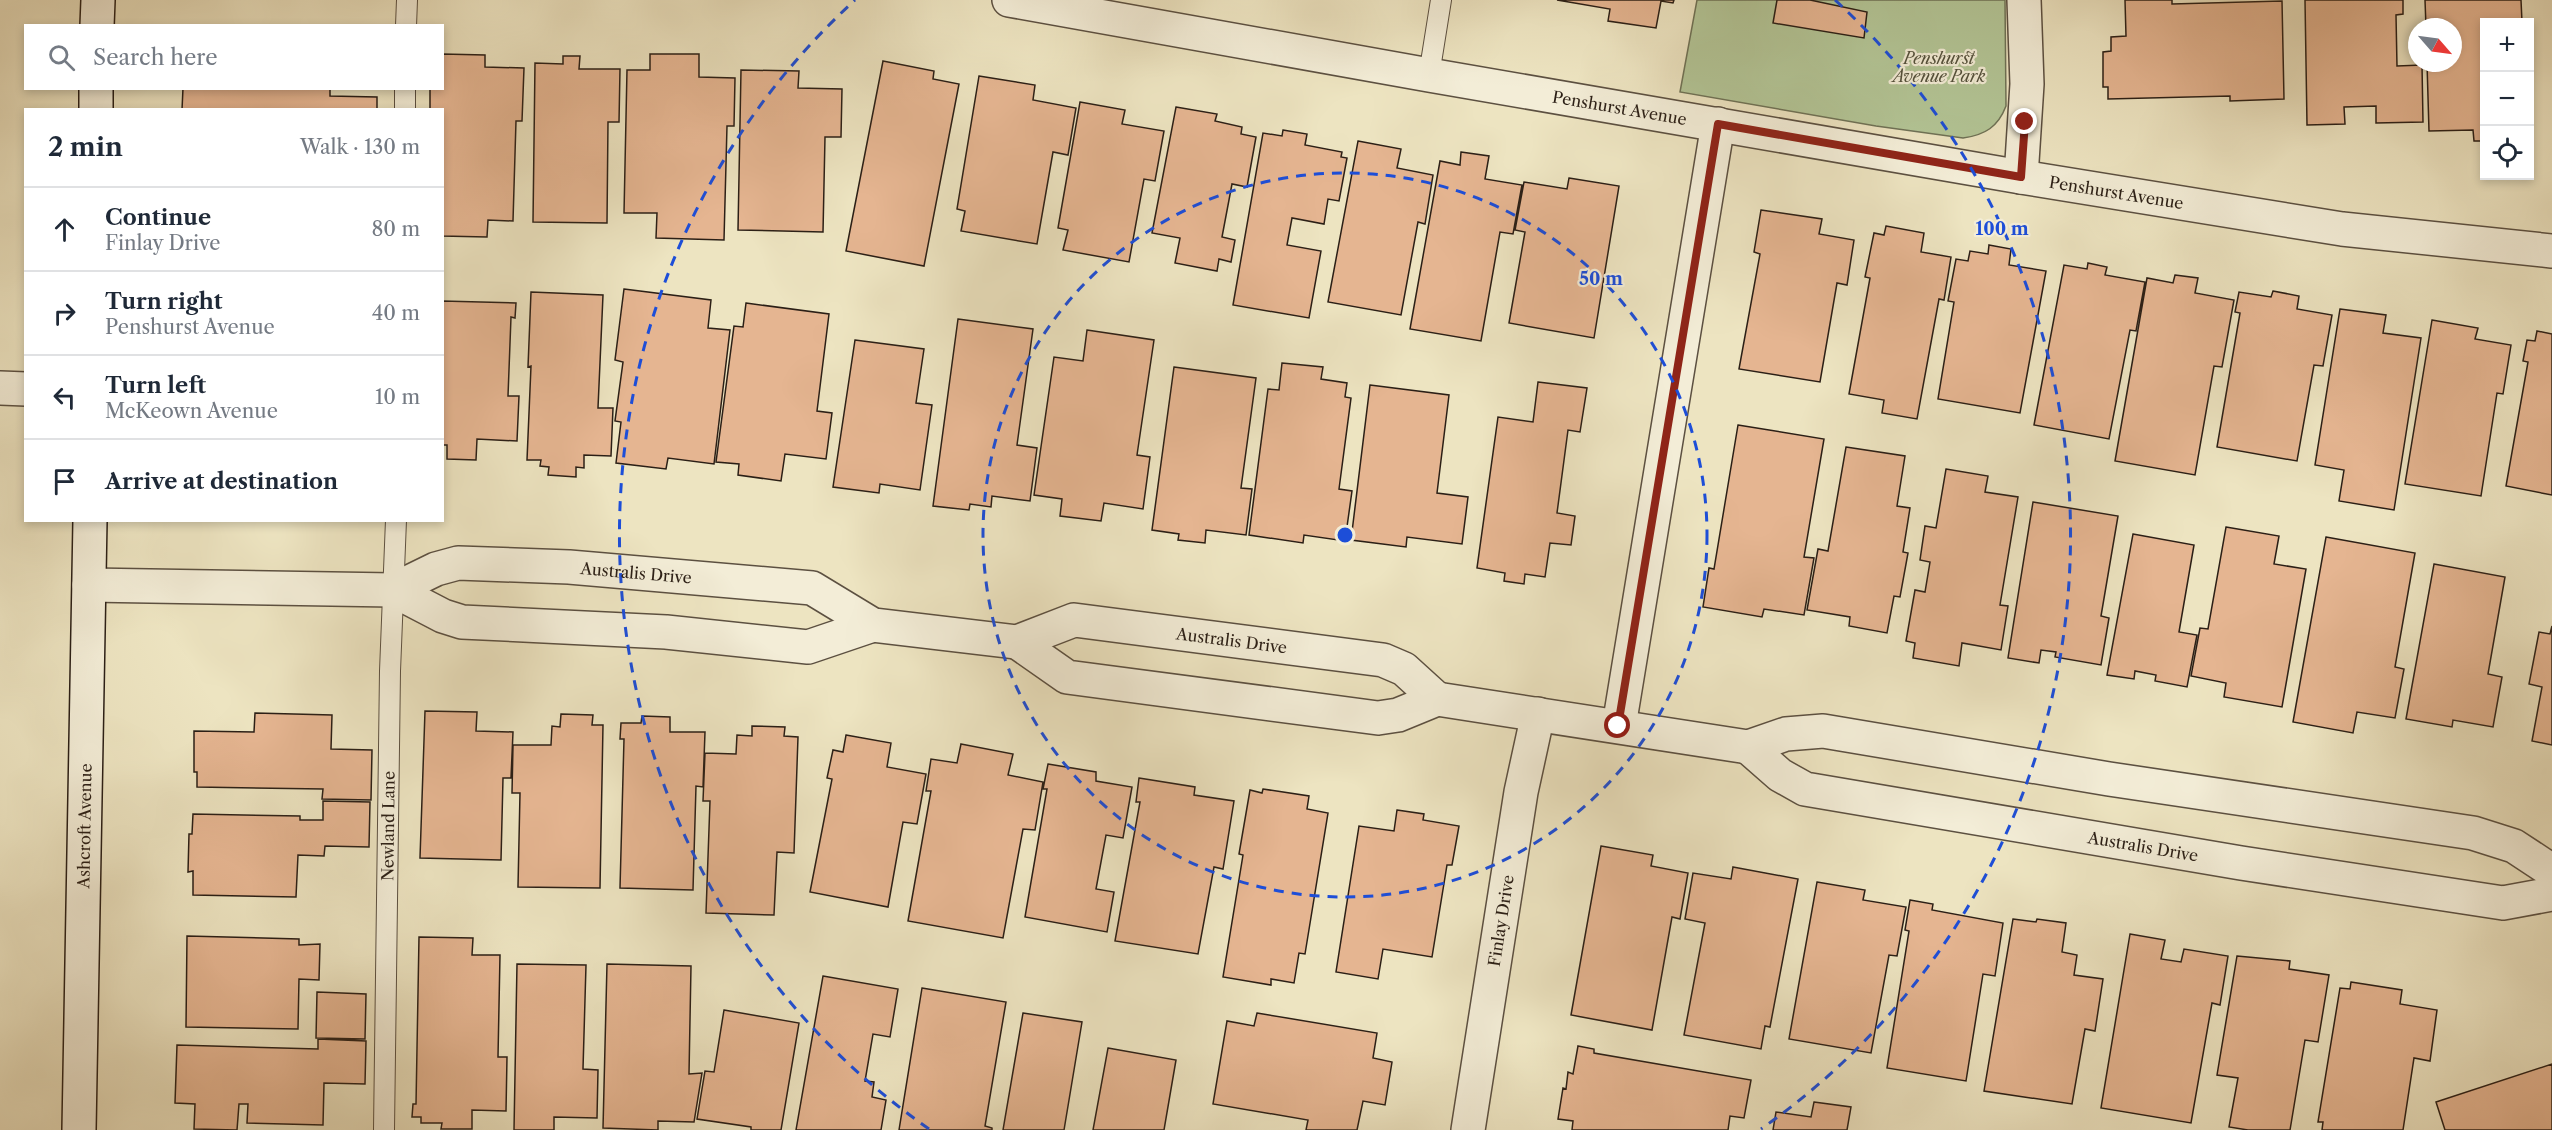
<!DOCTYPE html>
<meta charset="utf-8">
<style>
:root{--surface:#fff;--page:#f2f2f3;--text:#1f2937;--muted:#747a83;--line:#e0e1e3}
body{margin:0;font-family:"Libre Caslon Text",serif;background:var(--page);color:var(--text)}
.controls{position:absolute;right:18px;top:18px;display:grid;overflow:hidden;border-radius:0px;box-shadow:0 3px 9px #0003}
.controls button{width:54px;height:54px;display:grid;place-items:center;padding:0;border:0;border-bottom:2px solid var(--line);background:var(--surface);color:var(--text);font:30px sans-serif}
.compass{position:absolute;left:2408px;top:18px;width:54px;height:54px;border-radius:50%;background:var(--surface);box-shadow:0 3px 9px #0003;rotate:118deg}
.stop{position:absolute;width:18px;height:18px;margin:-14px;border:4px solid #8f2418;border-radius:50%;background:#fff}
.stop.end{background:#8f2418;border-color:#fff;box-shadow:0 2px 6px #0008}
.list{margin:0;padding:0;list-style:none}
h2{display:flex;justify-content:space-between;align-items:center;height:78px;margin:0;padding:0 24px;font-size:26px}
h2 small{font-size:20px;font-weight:400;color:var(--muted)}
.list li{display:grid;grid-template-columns:39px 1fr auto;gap:18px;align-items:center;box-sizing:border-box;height:84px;padding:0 24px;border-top:2px solid var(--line)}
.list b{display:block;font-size:22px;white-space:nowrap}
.list p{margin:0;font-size:20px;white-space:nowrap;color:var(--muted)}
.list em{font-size:20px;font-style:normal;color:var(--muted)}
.icon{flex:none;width:33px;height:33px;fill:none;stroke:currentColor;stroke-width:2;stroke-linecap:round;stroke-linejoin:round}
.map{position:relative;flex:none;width:2552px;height:1130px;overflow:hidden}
.search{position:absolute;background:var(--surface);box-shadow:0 3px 9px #0003;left:24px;top:24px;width:420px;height:66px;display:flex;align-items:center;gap:15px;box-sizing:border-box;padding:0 21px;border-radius:0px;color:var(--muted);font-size:22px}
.panel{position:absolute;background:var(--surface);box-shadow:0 3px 9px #0003;left:24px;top:108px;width:420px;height:414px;border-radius:0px}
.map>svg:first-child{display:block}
</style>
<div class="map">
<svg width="2552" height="1130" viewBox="0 0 2552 1130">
<rect width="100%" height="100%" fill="#ede4c1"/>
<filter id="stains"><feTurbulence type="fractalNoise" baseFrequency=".00333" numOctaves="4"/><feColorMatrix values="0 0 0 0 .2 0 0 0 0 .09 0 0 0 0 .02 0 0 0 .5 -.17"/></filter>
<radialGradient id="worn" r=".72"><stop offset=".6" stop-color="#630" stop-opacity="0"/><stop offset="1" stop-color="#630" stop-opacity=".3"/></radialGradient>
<path fill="#b3c596" stroke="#6f7256" stroke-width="1.5" d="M 1697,0 L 2005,0 L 2006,106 C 1998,127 1985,135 1963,138 L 1876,126 L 1680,92 Z"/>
<path fill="#e5b591" stroke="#2b1f16" stroke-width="1.5" d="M 1557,0 L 1674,0 L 1673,3 L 1661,1 L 1656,28 L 1608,21 L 1610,9 Z
M 1777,0 L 1810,0 L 1867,12 L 1864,38 L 1773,23 Z
M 2125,0 L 2172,0 L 2172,4 L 2282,1 L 2284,99 L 2230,101 L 2230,96 L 2108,99 L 2108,87 L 2103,87 L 2103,52 L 2111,51 L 2111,37 L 2126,36 Z
M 2305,0 L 2403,0 L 2403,14 L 2396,15 L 2397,66 L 2422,65 L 2423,122 L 2376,123 L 2376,106 L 2344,107 L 2345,124 L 2307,125 Z
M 2425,0 L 2521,0 L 2522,22 L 2484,22 L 2484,141 L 2474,141 L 2473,130 L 2429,131 L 2427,63 L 2453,63 L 2453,27 L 2426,27 Z
M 442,54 L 485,55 L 485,67 L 524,68 L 522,121 L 516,121 L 513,221 L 488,220 L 487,237 L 442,236 L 442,110 L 430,110 L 430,88 L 442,88 Z
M 650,54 L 699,54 L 699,77 L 735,78 L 734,126 L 727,126 L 724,240 L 656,238 L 657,213 L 624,213 L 627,70 L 650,70 Z
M 563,56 L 580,56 L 579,69 L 620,69 L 619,122 L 608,122 L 607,223 L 533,222 L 535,63 L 563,64 Z
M 883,61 L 934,71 L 933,79 L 959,84 L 924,266 L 846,251 Z
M 741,70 L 799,71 L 798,88 L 842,89 L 841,137 L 825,137 L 823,232 L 738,230 Z
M 979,76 L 1035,85 L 1033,100 L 1076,108 L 1068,155 L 1053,152 L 1037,244 L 961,231 L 965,211 L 957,209 Z
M 183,88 L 330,88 L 330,96 L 377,97 L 377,110 L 182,110 Z
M 1080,102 L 1125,110 L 1122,124 L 1164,131 L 1155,181 L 1144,179 L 1129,262 L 1063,250 L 1068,230 L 1058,228 Z
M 1176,107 L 1217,114 L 1215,121 L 1242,127 L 1241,134 L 1256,137 L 1247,187 L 1232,184 L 1222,237 L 1235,240 L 1231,262 L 1219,259 L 1217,271 L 1175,263 L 1180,238 L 1152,233 Z
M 1283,130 L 1307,134 L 1305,145 L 1342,152 L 1341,157 L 1347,158 L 1339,201 L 1328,199 L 1324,224 L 1292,218 L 1287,245 L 1321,251 L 1309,318 L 1233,305 L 1263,133 L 1282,136 Z
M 1358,141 L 1401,149 L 1397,168 L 1433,175 L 1425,224 L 1418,222 L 1401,315 L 1328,302 Z
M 1461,152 L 1489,156 L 1485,179 L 1522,185 L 1513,234 L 1500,232 L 1481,341 L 1410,329 L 1440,161 L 1460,165 Z
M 1569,178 L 1619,186 L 1594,338 L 1509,323 L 1525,232 L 1515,230 L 1524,182 L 1567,189 Z
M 1761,210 L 1822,219 L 1819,234 L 1854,240 L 1847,285 L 1837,283 L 1820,382 L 1739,369 L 1760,254 L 1754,252 Z
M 1886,226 L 1924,233 L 1921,252 L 1951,257 L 1944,300 L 1939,299 L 1917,419 L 1882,413 L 1884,400 L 1849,394 L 1870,278 L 1865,277 L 1874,233 L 1884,235 Z
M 1989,245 L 2011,249 L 2009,265 L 2046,271 L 2020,413 L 1938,399 L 1954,302 L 1948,301 L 1956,259 L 1968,261 L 1970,251 L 1988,254 Z
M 2088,263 L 2107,267 L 2105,275 L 2145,282 L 2136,331 L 2130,330 L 2109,439 L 2034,425 L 2064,265 L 2087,269 Z
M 2175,275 L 2198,278 L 2195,293 L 2234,300 L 2222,367 L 2214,366 L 2195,475 L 2115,461 L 2147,278 L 2173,283 Z
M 624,289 L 711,300 L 708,328 L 730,330 L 714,464 L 668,458 L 666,469 L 616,463 L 621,422 L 615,421 L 623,362 L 615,360 Z
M 2273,291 L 2299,296 L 2297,309 L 2332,315 L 2323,366 L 2314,365 L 2297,461 L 2217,447 L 2240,313 L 2235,312 L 2239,292 L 2271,297 Z
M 531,292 L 603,295 L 598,408 L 613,408 L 611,456 L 584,455 L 584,468 L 576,467 L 576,477 L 548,475 L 549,467 L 540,466 L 541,460 L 527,460 L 531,366 L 528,367 Z
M 442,301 L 516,303 L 515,318 L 511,317 L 508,396 L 519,396 L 517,441 L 477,439 L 476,460 L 447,459 L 447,445 L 442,445 Z
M 746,303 L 829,314 L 817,411 L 832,413 L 826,459 L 785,454 L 781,481 L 738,475 L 739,464 L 716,462 L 734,326 L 743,327 Z
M 2340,309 L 2386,315 L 2383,333 L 2421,338 L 2394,510 L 2339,501 L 2344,470 L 2315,465 Z
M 958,319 L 1033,329 L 1017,445 L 1037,448 L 1030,501 L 992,496 L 991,507 L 970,504 L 969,510 L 933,506 Z
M 2432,320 L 2478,328 L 2475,339 L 2511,345 L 2503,394 L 2497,393 L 2481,496 L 2405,484 Z
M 1087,330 L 1154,340 L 1137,455 L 1150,457 L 1143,509 L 1104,503 L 1101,521 L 1060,516 L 1062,499 L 1034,495 L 1054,357 L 1083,361 Z
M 2537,331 L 2552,334 L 2552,495 L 2506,486 L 2528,362 L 2523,361 L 2527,340 L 2535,341 Z
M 855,340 L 924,349 L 916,403 L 932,405 L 920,490 L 880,484 L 879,493 L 833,487 Z
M 1282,363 L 1323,367 L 1321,379 L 1347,383 L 1345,397 L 1351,398 L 1339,489 L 1352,491 L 1345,541 L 1304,535 L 1303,543 L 1249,535 L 1268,389 L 1279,390 Z
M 1174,367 L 1256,378 L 1241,488 L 1252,489 L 1246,535 L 1206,530 L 1205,543 L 1178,540 L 1179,534 L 1152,530 Z
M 1538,382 L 1587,388 L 1580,432 L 1568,430 L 1557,513 L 1575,516 L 1571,545 L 1550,543 L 1545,577 L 1525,574 L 1524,584 L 1504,581 L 1505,573 L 1477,568 L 1498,417 L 1533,422 Z
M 1370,385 L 1449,395 L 1437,493 L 1468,497 L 1462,544 L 1407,537 L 1406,547 L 1351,540 Z
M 1738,425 L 1824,439 L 1804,557 L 1814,558 L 1804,615 L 1764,609 L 1762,617 L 1703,607 L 1709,568 L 1714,569 Z
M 1846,447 L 1905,456 L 1897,506 L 1910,508 L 1903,552 L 1908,553 L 1900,597 L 1894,596 L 1887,633 L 1849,626 L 1850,617 L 1807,610 L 1818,549 L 1828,551 Z
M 1946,469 L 1988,476 L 1985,492 L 2018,497 L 2000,605 L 2008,606 L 2001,650 L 1962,643 L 1959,666 L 1913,658 L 1915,643 L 1906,641 L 1915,590 L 1925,592 L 1930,562 L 1920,560 L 1925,526 L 1936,528 Z
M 2033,502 L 2118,516 L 2101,616 L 2109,618 L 2101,665 L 2055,657 L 2056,652 L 2041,650 L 2039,663 L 2008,658 Z
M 2226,527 L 2279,536 L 2274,564 L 2306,569 L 2282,707 L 2224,697 L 2226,683 L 2191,676 L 2200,628 L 2208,629 Z
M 2133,534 L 2194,545 L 2179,632 L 2197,635 L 2187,687 L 2155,681 L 2156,675 L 2135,671 L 2134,679 L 2107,675 Z
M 2326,537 L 2415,553 L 2395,667 L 2404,669 L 2395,718 L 2357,712 L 2353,733 L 2293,722 Z
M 2434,564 L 2505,577 L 2488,674 L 2502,677 L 2493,727 L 2453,720 L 2452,727 L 2406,719 Z
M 2552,626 L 2552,745 L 2532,741 L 2542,687 L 2529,684 L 2539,632 L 2550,634 Z
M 425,711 L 477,712 L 476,731 L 513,732 L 511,778 L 503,778 L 501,860 L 420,858 Z
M 255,713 L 332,715 L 331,749 L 372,750 L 371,800 L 322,799 L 323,789 L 197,787 L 197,772 L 194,772 L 194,731 L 254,732 Z
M 561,714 L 593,715 L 592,725 L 603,725 L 600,888 L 518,887 L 520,793 L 512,793 L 513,745 L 551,745 L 552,726 L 560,727 Z
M 642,716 L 670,717 L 670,732 L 705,732 L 703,787 L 696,786 L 693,890 L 620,888 L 624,739 L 620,739 L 621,723 L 641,723 Z
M 752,726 L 785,727 L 784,736 L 798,737 L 794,853 L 777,852 L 774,915 L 706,913 L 710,801 L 703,801 L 705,753 L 736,754 L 737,735 L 752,736 Z
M 846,735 L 891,743 L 887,767 L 926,774 L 917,824 L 903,822 L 888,907 L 810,892 L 832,779 L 827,778 L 833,750 L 843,752 Z
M 961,744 L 1013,754 L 1008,775 L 1043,782 L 1035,830 L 1023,829 L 1003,938 L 908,921 L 931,791 L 926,791 L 931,759 L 957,763 Z
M 1048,764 L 1096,772 L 1096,781 L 1132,787 L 1123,838 L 1106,835 L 1096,889 L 1114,892 L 1107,932 L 1025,917 L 1047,789 L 1043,789 Z
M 1139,778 L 1195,787 L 1194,795 L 1234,801 L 1223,869 L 1214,867 L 1198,954 L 1115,941 L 1140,802 L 1136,802 Z
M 1263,789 L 1309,796 L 1307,809 L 1328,813 L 1305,954 L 1299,953 L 1294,983 L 1271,979 L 1271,985 L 1223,977 L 1243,855 L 1239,854 L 1250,790 L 1262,793 Z
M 323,801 L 370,802 L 369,847 L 325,846 L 324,856 L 298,855 L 296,897 L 193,895 L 193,871 L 188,872 L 189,834 L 192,834 L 193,814 L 300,816 L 300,820 L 323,820 Z
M 1397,810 L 1424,814 L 1423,820 L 1459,826 L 1452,865 L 1447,865 L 1432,957 L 1383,949 L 1378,979 L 1336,972 L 1359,826 L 1394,831 Z
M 1601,846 L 1653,855 L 1651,866 L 1688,873 L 1680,919 L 1672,917 L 1652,1030 L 1571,1015 Z
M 1733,867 L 1798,879 L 1770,1027 L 1765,1026 L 1761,1049 L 1684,1035 L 1705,923 L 1685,919 L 1693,873 L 1731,879 Z
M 1817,882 L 1865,890 L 1863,900 L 1906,907 L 1897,956 L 1889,955 L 1871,1053 L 1789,1039 Z
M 1910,900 L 1933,904 L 1932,910 L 2003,923 L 1995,976 L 1983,974 L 1966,1081 L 1887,1068 L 1909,931 L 1905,930 Z
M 2013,919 L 2036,922 L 2037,919 L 2066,923 L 2062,952 L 2077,955 L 2074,975 L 2103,979 L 2095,1031 L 2085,1029 L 2072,1104 L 1984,1091 Z
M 2130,934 L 2165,940 L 2161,959 L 2181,962 L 2184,949 L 2228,956 L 2220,1005 L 2212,1003 L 2191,1123 L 2101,1108 Z
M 187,936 L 299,939 L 299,945 L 320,944 L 319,980 L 299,979 L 298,1029 L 186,1027 Z
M 419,937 L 473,938 L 472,955 L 500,955 L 498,1057 L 507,1057 L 506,1111 L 472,1110 L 472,1129 L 441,1129 L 442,1123 L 421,1123 L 421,1117 L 412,1117 L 413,1104 L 416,1104 Z
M 2237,956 L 2290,961 L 2289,969 L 2329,975 L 2318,1042 L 2305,1040 L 2290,1130 L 2248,1130 L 2229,1127 L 2238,1078 L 2217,1075 Z
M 517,964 L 586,965 L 583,1069 L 598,1070 L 597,1118 L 554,1117 L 554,1130 L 514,1130 Z
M 607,964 L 691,966 L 689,1074 L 702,1073 L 694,1122 L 658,1121 L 658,1130 L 603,1128 Z
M 823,976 L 898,989 L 890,1037 L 873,1034 L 865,1081 L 874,1082 L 872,1097 L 886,1100 L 881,1130 L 796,1130 Z
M 2351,982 L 2402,990 L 2400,1004 L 2437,1010 L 2430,1061 L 2414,1058 L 2403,1130 L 2322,1130 L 2323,1122 L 2318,1122 L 2340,988 L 2350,989 Z
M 922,988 L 1006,1002 L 985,1126 L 992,1128 L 992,1130 L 899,1130 Z
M 317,992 L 366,994 L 365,1039 L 316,1038 Z
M 724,1010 L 799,1023 L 781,1130 L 751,1130 L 751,1127 L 697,1119 L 705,1071 L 714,1072 Z
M 1023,1013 L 1082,1022 L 1064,1130 L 1003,1130 Z
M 1257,1013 L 1377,1033 L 1373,1058 L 1392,1062 L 1385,1105 L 1363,1101 L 1357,1130 L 1306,1130 L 1308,1120 L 1213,1104 L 1227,1021 L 1254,1026 Z
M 318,1039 L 366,1041 L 365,1084 L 324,1083 L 323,1125 L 247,1123 L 248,1104 L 239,1104 L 237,1130 L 194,1129 L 195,1104 L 175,1103 L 177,1045 L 318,1049 Z
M 1578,1046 L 1594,1049 L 1594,1053 L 1751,1080 L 1744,1118 L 1730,1116 L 1728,1130 L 1572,1130 L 1573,1121 L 1558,1119 L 1563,1088 L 1566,1089 L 1568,1072 L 1573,1074 Z
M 1108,1048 L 1176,1060 L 1164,1130 L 1093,1130 Z
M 2552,1064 L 2552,1130 L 2445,1130 L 2436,1102 Z
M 1814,1102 L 1851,1107 L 1847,1130 L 1773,1130 L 1776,1112 L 1811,1117 Z"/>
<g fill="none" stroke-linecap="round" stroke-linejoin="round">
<g stroke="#5c5041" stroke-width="22">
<g id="lane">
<path d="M 406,26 L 407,0"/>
<path d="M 1429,75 L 1441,0"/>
<path d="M 405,110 L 405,88"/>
<path id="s1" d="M 384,1130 L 390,671 L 396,520"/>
</g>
</g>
<g stroke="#5c5041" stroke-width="36">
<g id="street">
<path id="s2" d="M 1009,0 L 1429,75 L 2021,177 L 2342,229 L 2552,251"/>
<path d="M 2021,177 L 2027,84 L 2024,0"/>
<path d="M 0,388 L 26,389"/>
<path d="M 89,585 L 393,590 L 443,616 L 462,622 L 666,632 L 808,647 L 873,625"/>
<path id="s3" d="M 393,590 L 436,569 L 458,563 L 569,567 L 812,588 L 873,625 L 1017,642 L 1074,620 L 1383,660 L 1404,669 L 1437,699"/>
<path d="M 1017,642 L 1067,677 L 1378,718 L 1398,715 L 1437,699 L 1748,747 L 1786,734 L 1823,731 L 2109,779 L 2473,833 L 2514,846 L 2552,871"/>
<path d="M 1619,726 L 1718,124"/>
<path id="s4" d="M 1748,747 L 1780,775 L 1805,789 L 2241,863 L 2503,903 L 2552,894"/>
<path id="s5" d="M 1468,1130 L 1521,792 L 1538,714"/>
</g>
</g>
<g stroke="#2b1f16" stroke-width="36">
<g id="secondary">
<path d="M 97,26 L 98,0"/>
<path d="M 96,110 L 96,88"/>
<path id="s6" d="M 79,1130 L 90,520"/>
</g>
</g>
<use href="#lane" stroke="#f3edd7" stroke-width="20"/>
<use href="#street" stroke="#f3edd7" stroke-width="33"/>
<use href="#secondary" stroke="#f3edd7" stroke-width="33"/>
</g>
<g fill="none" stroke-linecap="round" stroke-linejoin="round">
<path stroke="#8f2418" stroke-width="8" d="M 1618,726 L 1718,124 L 2021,177 L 2025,122"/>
</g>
<g fill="none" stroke="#1d4ed8" stroke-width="3" stroke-dasharray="10 8">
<circle cx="1345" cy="535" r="362"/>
<path d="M929 1129A725 725 0 0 1 855 0M1835 0A725 725 0 0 1 1761 1129"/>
</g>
<g text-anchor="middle" stroke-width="4.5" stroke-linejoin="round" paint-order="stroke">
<g font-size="16" font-style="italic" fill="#54513c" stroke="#f3edd7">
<text x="1939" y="64">Penshurst<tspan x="1939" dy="18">Avenue Park</tspan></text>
</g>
<g font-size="16" fill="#2b1f16" stroke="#f3edd7">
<text dy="6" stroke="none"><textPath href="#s2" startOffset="620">Penshurst Avenue</textPath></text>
<text dy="6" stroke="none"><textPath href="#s2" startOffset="1124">Penshurst Avenue</textPath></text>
<text dy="6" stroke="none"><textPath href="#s3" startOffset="249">Australis Drive</textPath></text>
<text dy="6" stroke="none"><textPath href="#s3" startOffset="862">Australis Drive</textPath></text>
<text dy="6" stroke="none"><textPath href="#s6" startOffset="304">Ashcroft Avenue</textPath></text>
<text dy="6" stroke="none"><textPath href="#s1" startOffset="304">Newland Lane</textPath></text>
<text dy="6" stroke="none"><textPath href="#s4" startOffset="414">Australis Drive</textPath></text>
<text dy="6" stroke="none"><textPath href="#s5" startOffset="212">Finlay Drive</textPath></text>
</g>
</g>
<circle cx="1345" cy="535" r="9" fill="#1d4ed8" stroke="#f3edd7" stroke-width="3"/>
<g font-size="18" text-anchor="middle" font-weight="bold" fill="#1d4ed8" stroke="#f3edd7" stroke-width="4.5" stroke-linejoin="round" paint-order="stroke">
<text x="2002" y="235">100 m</text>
<text x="1601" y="285">50 m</text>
</g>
<rect width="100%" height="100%" filter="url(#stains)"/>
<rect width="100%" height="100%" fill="url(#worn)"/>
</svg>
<div class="controls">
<button>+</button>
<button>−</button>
<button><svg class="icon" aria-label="locate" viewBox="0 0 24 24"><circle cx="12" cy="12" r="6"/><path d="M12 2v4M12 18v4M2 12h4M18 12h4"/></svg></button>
</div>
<svg class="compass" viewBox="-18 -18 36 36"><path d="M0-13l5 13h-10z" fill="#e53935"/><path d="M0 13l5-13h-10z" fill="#747a83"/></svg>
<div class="stop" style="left:1618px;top:726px"></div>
<div class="stop end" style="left:2025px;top:122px"></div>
<div class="search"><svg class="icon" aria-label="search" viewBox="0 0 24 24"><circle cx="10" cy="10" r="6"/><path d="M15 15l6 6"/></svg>Search here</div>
<section class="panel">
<h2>2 min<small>Walk · 130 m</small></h2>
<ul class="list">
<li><svg class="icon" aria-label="ahead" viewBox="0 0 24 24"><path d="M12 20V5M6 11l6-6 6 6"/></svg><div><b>Continue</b><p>Finlay Drive</p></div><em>80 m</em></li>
<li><svg class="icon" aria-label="right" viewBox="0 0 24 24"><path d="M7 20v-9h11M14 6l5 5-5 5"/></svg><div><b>Turn right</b><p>Penshurst Avenue</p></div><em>40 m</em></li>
<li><svg class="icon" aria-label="left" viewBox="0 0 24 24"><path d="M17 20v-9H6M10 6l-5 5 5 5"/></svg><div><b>Turn left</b><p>McKeown Avenue</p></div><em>10 m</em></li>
<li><svg class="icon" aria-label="arrive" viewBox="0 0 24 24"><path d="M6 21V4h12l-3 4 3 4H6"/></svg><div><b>Arrive at destination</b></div></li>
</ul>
</section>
</div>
